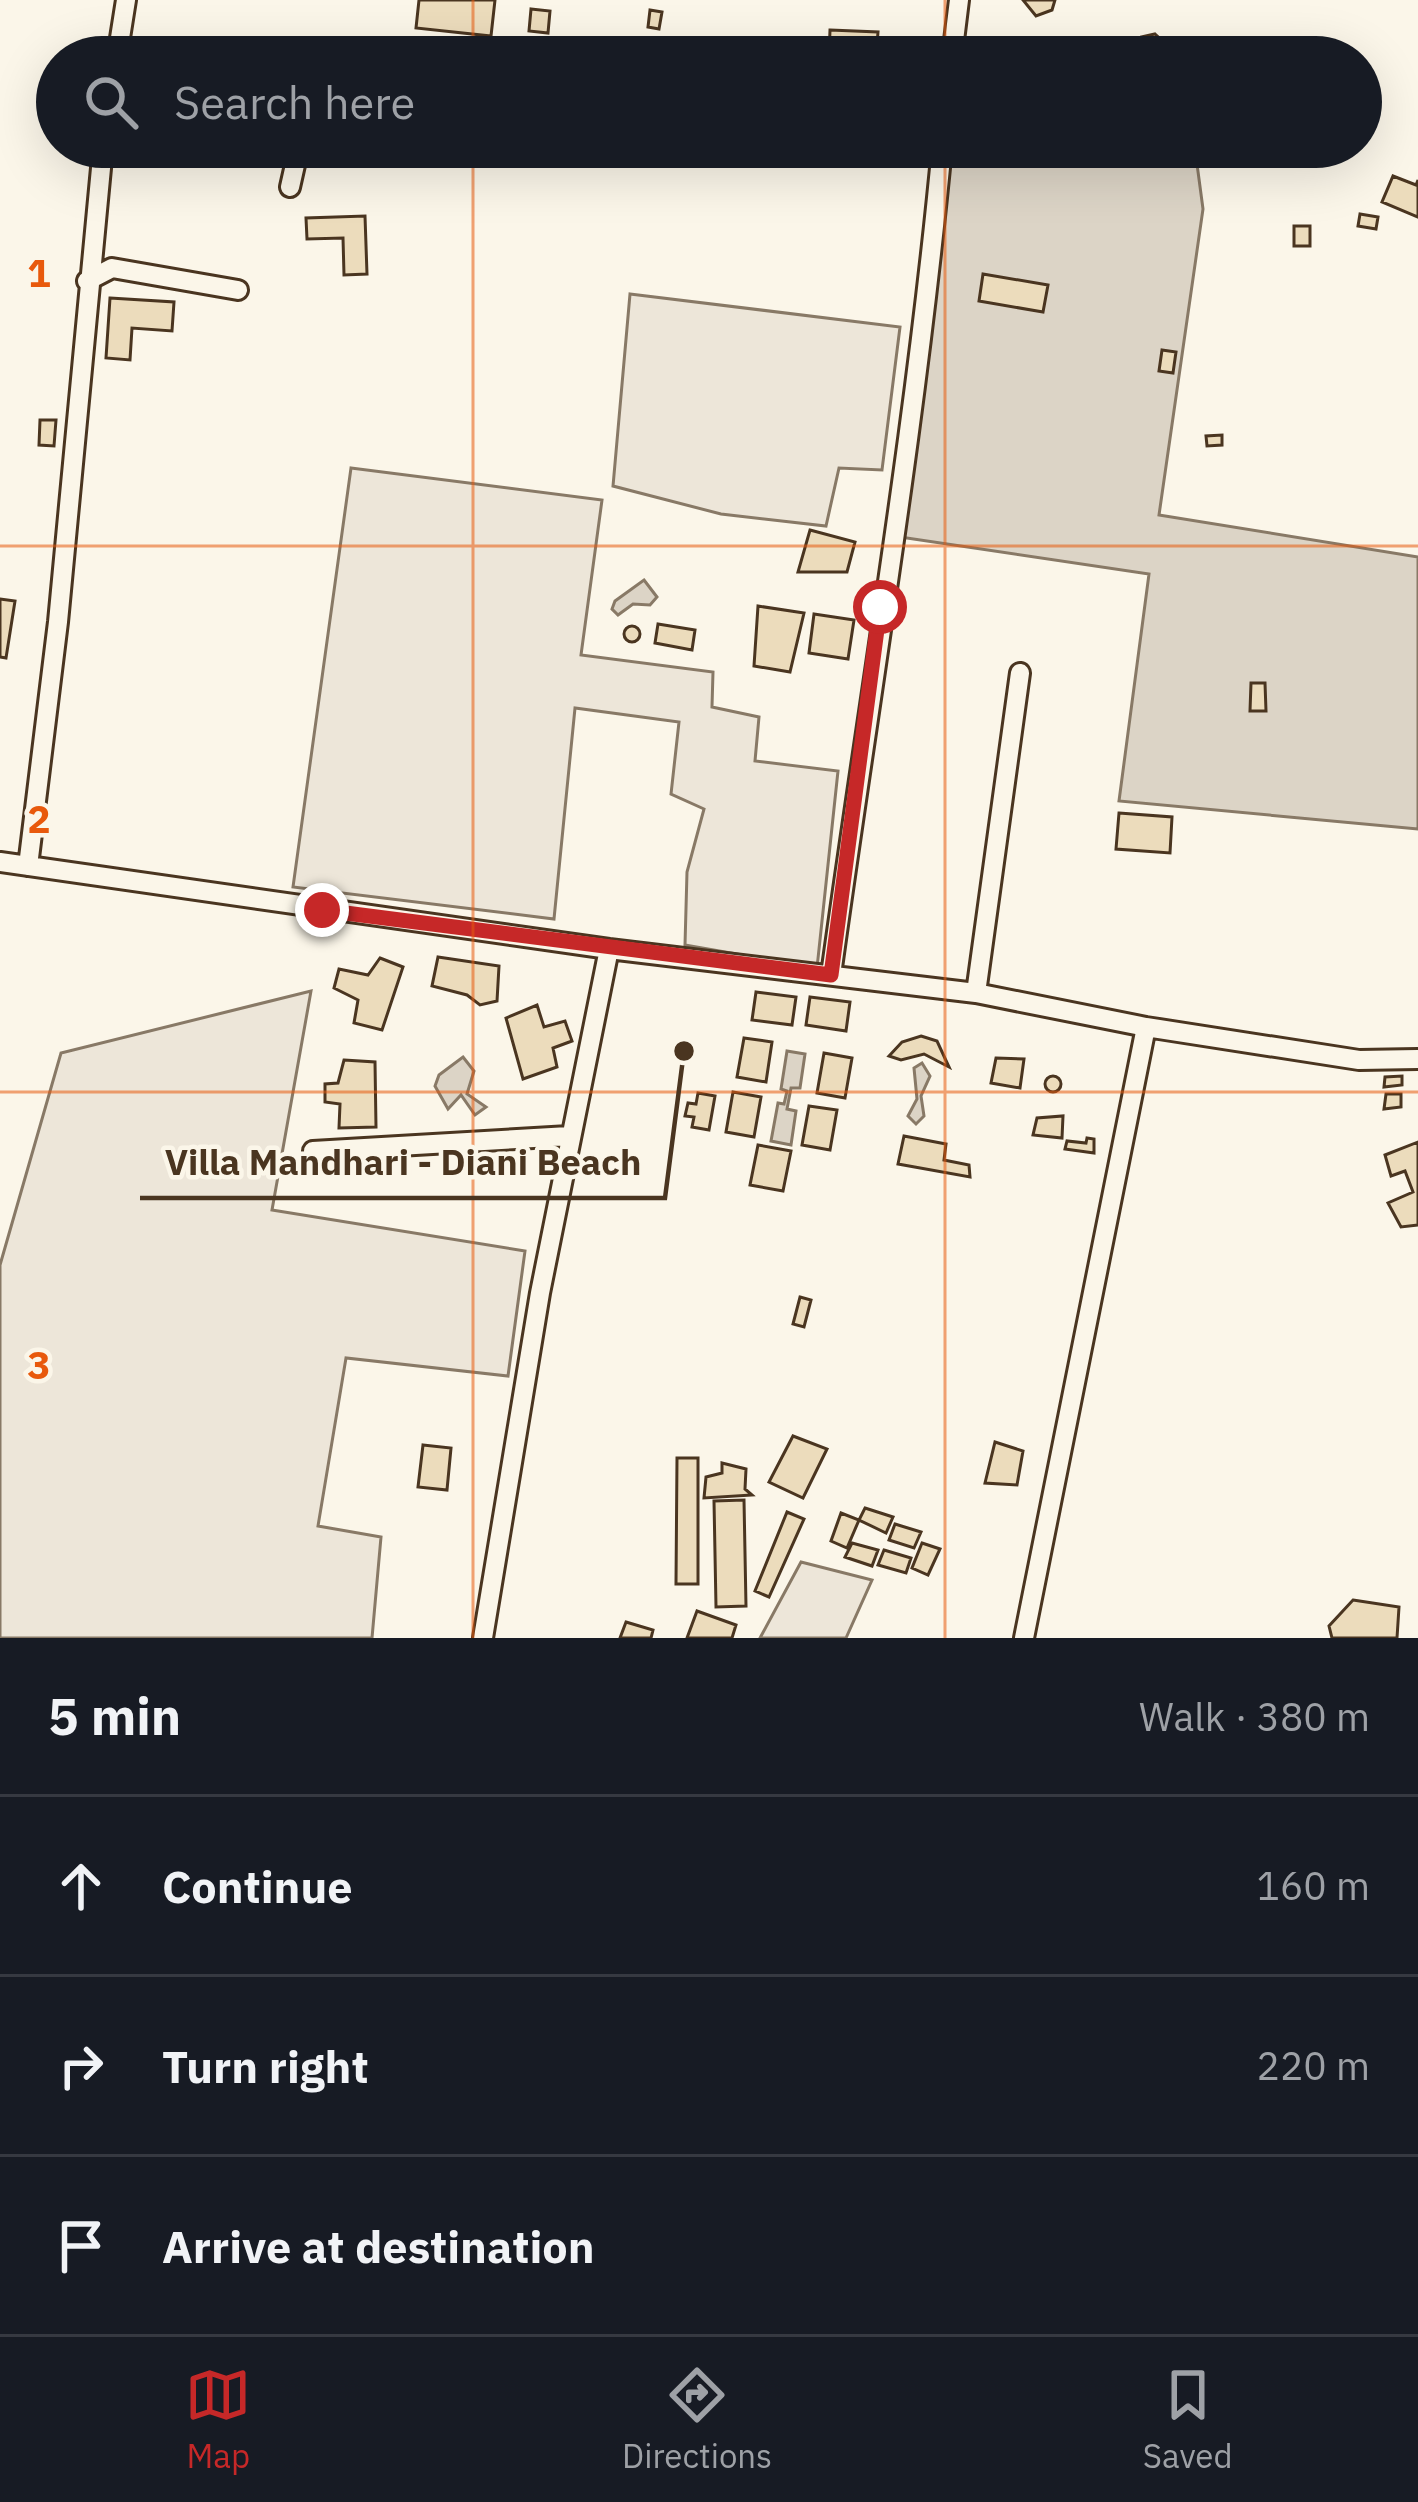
<!DOCTYPE html>
<meta charset="utf-8">
<style>
:root{--surface:#171b24;--page:#20242c;--text:#f1f3f6;--muted:#9ea1a6;--line:#363941;--accent:#c62828}
body{margin:0;font-family:"IBM Plex Sans",sans-serif;background:var(--page);color:var(--text)}
.stop{position:absolute;width:36px;height:36px;margin:-27px;border:9px solid #c62828;border-radius:50%;background:#fff}
.stop.end{background:#c62828;border-color:#fff;box-shadow:0 3px 12px #0008}
.list{margin:0;padding:0;list-style:none}
h2{display:flex;justify-content:space-between;align-items:center;height:156px;margin:0;padding:0 48px;font-size:51px}
h2 small{font-size:39px;font-weight:400;color:var(--muted)}
.list li{display:grid;grid-template-columns:78px 1fr auto;gap:36px;align-items:center;box-sizing:border-box;height:180px;padding:0 48px;border-top:3px solid var(--line)}
.list b{display:block;font-size:45px;white-space:nowrap}
.list em{font-size:39px;font-style:normal;color:var(--muted)}
.icon{flex:none;width:66px;height:66px;fill:none;stroke:currentColor;stroke-width:2;stroke-linecap:round;stroke-linejoin:round}
.map{position:relative;flex:none;width:1418px;height:1638px;overflow:hidden}
.search{position:absolute;background:var(--surface);box-shadow:0 12px 48px #0002;left:36px;right:36px;top:36px;height:132px;display:flex;align-items:center;gap:30px;box-sizing:border-box;padding:0 42px;border-radius:66px;color:var(--muted);font-size:45px}
.sheet{height:696px;background:var(--surface)}
nav{display:flex;justify-content:space-around;align-items:center;box-sizing:border-box;height:168px;border-top:3px solid var(--line);background:var(--surface);font-size:33px;color:var(--muted)}
nav a{display:grid;justify-items:center;gap:6px}
nav .on{color:var(--accent)}
.map>svg:first-child{display:block}
</style>
<div class="map">
<svg width="1418" height="1638" viewBox="0 0 1418 1638">
<rect width="100%" height="100%" fill="#fbf6e9"/>
<path fill="#ede6d9" stroke="#887966" stroke-width="3" d="M 630,294 L 900,327 L 882,470 L 839,468 L 826,526 L 721,514 L 613,486 Z
M 351,468 L 602,500 L 581,655 L 713,672 L 712,707 L 759,717 L 755,761 L 838,771 L 817,968 L 685,945 L 687,872 L 704,809 L 671,794 L 679,722 L 575,708 L 554,919 L 293,887 Z
M 311,991 L 272,1210 L 525,1251 L 508,1376 L 346,1358 L 318,1526 L 381,1537 L 372,1638 L 0,1638 L 0,1265 L 61,1053 Z
M 801,1562 L 872,1580 L 846,1638 L 760,1638 Z"/>
<path fill="#dcd4c6" stroke="#887966" stroke-width="3" d="M 952,147 L 1103,147 L 1197,164 L 1203,209 L 1159,515 L 1418,557 L 1418,829 L 1119,801 L 1149,574 L 900,537 Z
M 644,580 L 657,597 L 650,605 L 633,604 L 618,615 L 612,609 L 615,601 Z
M 787,1051 L 805,1054 L 800,1088 L 791,1088 L 787,1109 L 796,1111 L 791,1145 L 771,1141 L 778,1103 L 784,1104 L 787,1091 L 781,1089 Z
M 463,1057 L 474,1071 L 467,1094 L 486,1107 L 475,1115 L 461,1095 L 448,1109 L 435,1086 L 439,1075 Z
M 922,1063 L 930,1076 L 921,1096 L 924,1116 L 916,1124 L 908,1116 L 917,1099 L 914,1068 Z"/>
<path fill="#ecdcbc" stroke="#4a3520" stroke-width="3" d="M 419,0 L 495,0 L 491,36 L 416,28 Z
M 1023,0 L 1055,0 L 1052,10 L 1036,16 Z
M 531,9 L 550,11 L 548,33 L 529,31 Z
M 650,10 L 662,12 L 659,29 L 648,27 Z
M 830,30 L 878,32 L 876,57 L 829,57 Z
M 1155,34 L 1166,44 L 1167,57 L 1132,57 L 1141,37 Z
M 1393,176 L 1416,185 L 1418,180 L 1418,217 L 1382,202 Z
M 1360,214 L 1378,217 L 1376,229 L 1358,226 Z
M 365,216 L 367,274 L 344,275 L 343,238 L 307,239 L 306,218 Z
M 1294,226 L 1310,226 L 1310,246 L 1294,246 Z
M 983,274 L 1048,285 L 1043,312 L 979,301 Z
M 110,298 L 174,302 L 172,331 L 132,328 L 130,360 L 106,358 Z
M 1162,350 L 1176,352 L 1173,373 L 1159,371 Z
M 40,420 L 56,420 L 54,446 L 39,445 Z
M 1222,435 L 1222,445 L 1207,446 L 1206,436 Z
M 810,530 L 855,542 L 847,572 L 798,572 Z
M 0,599 L 15,601 L 6,658 L 0,657 Z
M 758,606 L 804,613 L 790,672 L 754,666 Z
M 814,614 L 854,620 L 848,659 L 809,653 Z
M 658,624 L 695,630 L 692,650 L 655,643 Z
M624 634a8 8 0 1 1 16 0a8 8 0 1 1-16 0Z
M 1251,683 L 1265,683 L 1266,711 L 1250,711 Z
M 1119,813 L 1172,817 L 1170,853 L 1116,849 Z
M 438,957 L 499,966 L 497,1001 L 480,1005 L 467,995 L 432,986 Z
M 380,958 L 403,967 L 382,1030 L 354,1023 L 358,1000 L 334,988 L 339,969 L 368,975 Z
M 756,992 L 796,997 L 792,1025 L 752,1020 Z
M 810,997 L 850,1002 L 846,1031 L 806,1025 Z
M 537,1005 L 544,1027 L 565,1021 L 572,1041 L 553,1048 L 557,1067 L 523,1079 L 506,1018 Z
M 921,1036 L 937,1041 L 949,1067 L 924,1054 L 901,1060 L 889,1056 L 902,1042 Z
M 744,1038 L 772,1042 L 766,1082 L 737,1077 Z
M 824,1053 L 852,1058 L 845,1098 L 817,1093 Z
M 996,1058 L 1024,1059 L 1020,1088 L 991,1083 Z
M 344,1060 L 375,1062 L 376,1127 L 339,1128 L 340,1104 L 325,1102 L 325,1084 L 338,1083 Z
M1045 1084a8 8 0 1 1 16 0a8 8 0 1 1-16 0Z
M 1402,1076 L 1402,1085 L 1384,1087 L 1385,1077 Z
M 733,1092 L 761,1097 L 754,1137 L 726,1132 Z
M 698,1093 L 715,1096 L 709,1130 L 692,1127 L 694,1117 L 685,1116 L 688,1103 L 696,1104 Z
M 1386,1094 L 1401,1094 L 1401,1107 L 1384,1109 Z
M 809,1106 L 837,1110 L 830,1150 L 802,1145 Z
M 1063,1116 L 1062,1138 L 1033,1135 L 1037,1118 Z
M 904,1136 L 946,1144 L 944,1160 L 969,1165 L 970,1177 L 898,1164 Z
M 1087,1138 L 1094,1139 L 1094,1153 L 1065,1149 L 1067,1141 L 1086,1143 Z
M 1418,1142 L 1418,1225 L 1401,1227 L 1388,1203 L 1413,1192 L 1405,1171 L 1391,1176 L 1385,1155 Z
M 758,1145 L 791,1151 L 783,1191 L 750,1185 Z
M 800,1297 L 811,1300 L 804,1327 L 793,1324 Z
M 793,1436 L 827,1449 L 803,1498 L 769,1482 Z
M 995,1442 L 1023,1451 L 1017,1485 L 985,1483 Z
M 423,1445 L 451,1448 L 447,1490 L 418,1487 Z
M 677,1458 L 698,1458 L 698,1584 L 676,1584 Z
M 722,1463 L 746,1469 L 745,1489 L 752,1495 L 704,1498 L 706,1477 L 722,1473 Z
M 744,1500 L 746,1606 L 716,1607 L 714,1501 Z
M 865,1508 L 893,1517 L 886,1533 L 859,1520 Z
M 787,1512 L 804,1519 L 769,1597 L 755,1591 Z
M 841,1513 L 859,1520 L 847,1548 L 831,1541 Z
M 895,1524 L 921,1532 L 914,1548 L 889,1540 Z
M 852,1543 L 878,1550 L 872,1566 L 845,1557 Z
M 922,1543 L 940,1549 L 928,1575 L 912,1568 Z
M 884,1550 L 911,1558 L 906,1573 L 878,1565 Z
M 1353,1600 L 1399,1607 L 1397,1638 L 1332,1638 L 1329,1626 Z
M 697,1611 L 736,1625 L 732,1638 L 687,1638 Z
M 626,1622 L 653,1630 L 651,1638 L 620,1638 Z"/>
<g fill="none" stroke-linecap="round" stroke-linejoin="round">
<g stroke="#4a3520" stroke-width="24">
<path id="minor" d="M 117,57 L 126,0
M 952,57 L 959,0
M 290,187 L 299,147
M 87,281 L 112,268 L 238,290
M 0,862 L 609,949 L 976,993 L 1146,1027 L 1359,1060 L 1418,1059
M 28,866 L 58,622 L 103,147
M 831,975 C 869,699 916,424 942,147
M 976,993 L 1020,673
M 313,1151 L 569,1136
M 483,1638 L 540,1293 L 609,949
M 1024,1638 L 1146,1027"/>
</g>
<use href="#minor" stroke="#fbf6e9" stroke-width="18"/>
</g>
<g fill="none" stroke-linecap="round" stroke-linejoin="round">
<path stroke="#c62828" stroke-width="15" d="M 322,910 L 831,975 L 880,607"/>
</g>
<path fill="none" stroke="#e8590c" stroke-width="3" stroke-opacity="0.55" d="M 473,0 L 473,57M 945,0 L 945,57M 473,147 L 473,1638M 945,147 L 945,1638M 0,546 L 1418,546M 0,1092 L 1418,1092"/>
<g font-size="39" text-anchor="middle" font-weight="bold" fill="#e8590c" stroke="#fbf6e9" stroke-width="9" stroke-linejoin="round" paint-order="stroke">
<text x="39" y="287">1</text>
<text x="39" y="833">2</text>
<text x="39" y="1379">3</text>
</g>
<path fill="none" stroke="#4a3520" stroke-width="4.5" d="M684 1051L665 1198H140"/>
<circle fill="#4a3520" stroke="#fbf6e9" stroke-width="4.5" cx="684" cy="1051" r="12"/>
<g font-size="36" text-anchor="middle" font-weight="bold" fill="#4a3520" stroke="#fbf6e9" stroke-width="9" stroke-linejoin="round" paint-order="stroke">
<text x="403" y="1175">Villa Mandhari - Diani Beach</text>
</g>
</svg>
<div class="stop" style="left:880px;top:607px"></div>
<div class="stop end" style="left:322px;top:910px"></div>
<div class="search"><svg class="icon" aria-label="search" viewBox="0 0 24 24"><circle cx="10" cy="10" r="6"/><path d="M15 15l6 6"/></svg>Search here</div>
</div>
<section class="sheet">
<h2>5 min<small>Walk · 380 m</small></h2>
<ul class="list">
<li><svg class="icon" aria-label="ahead" viewBox="0 0 24 24"><path d="M12 20V5M6 11l6-6 6 6"/></svg><div><b>Continue</b></div><em>160 m</em></li>
<li><svg class="icon" aria-label="right" viewBox="0 0 24 24"><path d="M7 20v-9h11M14 6l5 5-5 5"/></svg><div><b>Turn right</b></div><em>220 m</em></li>
<li><svg class="icon" aria-label="arrive" viewBox="0 0 24 24"><path d="M6 21V4h12l-3 4 3 4H6"/></svg><div><b>Arrive at destination</b></div></li>
</ul>
</section>
<nav>
<a class="on"><svg class="icon" aria-label="map" viewBox="0 0 24 24"><path d="M3 6l6-2 6 2 6-2v14l-6 2-6-2-6 2zM9 4v14M15 6v14"/></svg>Map</a>
<a><svg class="icon" aria-label="directions" viewBox="0 0 24 24"><path d="M12 3l9 9-9 9-9-9zM9 14v-3h6M13 9l2 2-2 2"/></svg>Directions</a>
<a><svg class="icon" aria-label="saved" viewBox="0 0 24 24"><path d="M7 4h10v16l-5-4-5 4z"/></svg>Saved</a>
</nav>
